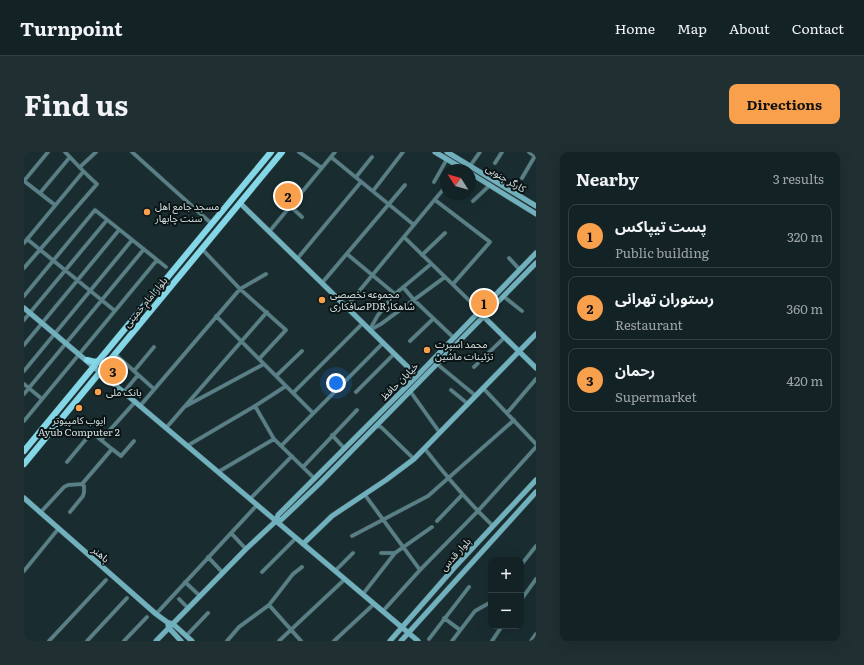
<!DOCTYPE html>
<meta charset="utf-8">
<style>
:root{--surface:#132225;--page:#202f32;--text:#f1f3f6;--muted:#9da4a7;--line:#323f42;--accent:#f9a04c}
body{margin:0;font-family:Literata,"Noto Sans Arabic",serif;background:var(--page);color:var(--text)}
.controls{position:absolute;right:12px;bottom:12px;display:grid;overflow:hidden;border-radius:8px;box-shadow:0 4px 16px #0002}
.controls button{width:36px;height:36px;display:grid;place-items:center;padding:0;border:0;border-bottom:1px solid var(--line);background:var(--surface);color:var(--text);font:20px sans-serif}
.compass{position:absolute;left:416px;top:12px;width:36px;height:36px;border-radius:50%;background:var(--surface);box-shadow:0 4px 16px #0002;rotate:307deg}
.you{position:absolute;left:312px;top:231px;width:14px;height:14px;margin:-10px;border:3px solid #fff;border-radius:50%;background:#1a73e8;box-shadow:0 0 0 6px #1a73e833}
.badge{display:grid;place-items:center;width:26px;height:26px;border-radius:50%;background:var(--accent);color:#111;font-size:13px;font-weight:700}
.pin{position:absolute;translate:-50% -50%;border:2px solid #fff;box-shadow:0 1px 4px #0006}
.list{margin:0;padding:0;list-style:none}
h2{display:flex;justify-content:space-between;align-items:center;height:52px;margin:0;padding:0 16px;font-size:17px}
h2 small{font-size:13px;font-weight:400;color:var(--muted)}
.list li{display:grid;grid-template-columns:26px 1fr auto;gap:12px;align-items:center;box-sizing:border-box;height:64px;margin:0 8px 8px;padding:0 8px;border:1px solid var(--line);border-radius:8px}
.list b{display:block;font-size:15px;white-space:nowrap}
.list p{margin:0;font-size:13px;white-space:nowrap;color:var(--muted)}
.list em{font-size:13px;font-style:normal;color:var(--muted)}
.map{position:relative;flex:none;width:512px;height:489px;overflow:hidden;border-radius:8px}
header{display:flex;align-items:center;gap:24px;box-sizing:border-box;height:56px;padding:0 20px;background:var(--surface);border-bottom:1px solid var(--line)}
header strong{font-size:19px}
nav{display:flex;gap:22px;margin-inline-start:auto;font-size:14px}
.intro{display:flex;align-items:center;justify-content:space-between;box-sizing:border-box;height:96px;padding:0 24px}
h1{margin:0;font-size:28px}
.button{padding:10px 18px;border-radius:8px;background:var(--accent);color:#111;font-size:14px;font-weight:700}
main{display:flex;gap:24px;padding:0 24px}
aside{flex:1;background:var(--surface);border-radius:8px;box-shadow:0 4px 16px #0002}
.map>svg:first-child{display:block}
</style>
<header>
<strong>Turnpoint</strong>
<nav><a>Home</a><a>Map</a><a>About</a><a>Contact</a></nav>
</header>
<div class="intro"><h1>Find us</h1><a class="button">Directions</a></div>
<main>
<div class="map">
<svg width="512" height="489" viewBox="0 0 512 489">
<rect width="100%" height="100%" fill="#192d31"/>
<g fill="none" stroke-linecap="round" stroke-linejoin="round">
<g stroke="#374a4d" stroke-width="4.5">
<path id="street" d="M 108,0 L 188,72
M 275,0 L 298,16
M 505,0 L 512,5
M 307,5 L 390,73
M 471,11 L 478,0
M 446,14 L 456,0
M 56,15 L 72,0
M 332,25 L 348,5
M 498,26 L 511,4
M 0,29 L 31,53
M 0,29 L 24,0
M 410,30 L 423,7
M 349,39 L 379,0
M 16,41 L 46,5
M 411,48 L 466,90 L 429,132
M 449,49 L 466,33
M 266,54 L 278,65
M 245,80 L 311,0
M 380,85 L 456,159
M 3,87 L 91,159
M 0,91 L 59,20
M 178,97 L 216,137 L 262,178 L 235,207
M 323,102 L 371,142 L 407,112
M 398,103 L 421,81
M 485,106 L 496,118
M 273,107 L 337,30
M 0,116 L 73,32 C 61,22 52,11 41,0
M 298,131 L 381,33
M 379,135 L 390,148 L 430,186
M 0,144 L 71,58 L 142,115
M 479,144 L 498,159
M 322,155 L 422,34
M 192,164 L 289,261
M 0,168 L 83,68
M 346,177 L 354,163 L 371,142
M 346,178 L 357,172 L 421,125
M 386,189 L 409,167
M 0,193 L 95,78
M 91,202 L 130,237
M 413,212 L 452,244
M 450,215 L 481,185
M 0,219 L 108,88
M 110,219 L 130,195
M 252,224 L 278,199
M 0,232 L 18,247
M 459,236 L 512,292
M 427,238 L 444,252
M 386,239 L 416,281
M 100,240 L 114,223
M 332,240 L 370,202
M 269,241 L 339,171
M 0,242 L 120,97
M 116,254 L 216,137 L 242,122
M 162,254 L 240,212
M 231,254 L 250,287 L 291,327
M 483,261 L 512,227
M 0,269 L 133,108
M 352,274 L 357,275 L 390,307
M 142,276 L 243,160
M 308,283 L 320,296
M 163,294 L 231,254 L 262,234
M 257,294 L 359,191
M 88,297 L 97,304 L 110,289
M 401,297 C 422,324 444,350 469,374
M 43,310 L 68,280 L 77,288
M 279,315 L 333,258
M 194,320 L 250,287
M 341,343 L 396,418
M 226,347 L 268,304
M 46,360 L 59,344 L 60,340 L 60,334 L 58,332
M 16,361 L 40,335 L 44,333 L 58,332 L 88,297 L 77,288 L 111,250
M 413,369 L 438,343
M 207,381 L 222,397
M 328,384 L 404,344 L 490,268
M 357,401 L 371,401 L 408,375
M 184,405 L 199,421
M 497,413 L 512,394
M 0,419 L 35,376
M 311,419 L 329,401
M 238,420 L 272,386
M 161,430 L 176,444
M 339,442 L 371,401
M 155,447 L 164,456
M 497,448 L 512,427
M 245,453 L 277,489
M 359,459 L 396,418 L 453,360 L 512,295
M 132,462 L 233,353
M 420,466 L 436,478
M 163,483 L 184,461
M 405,487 L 445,435
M 25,489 L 82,428
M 63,489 L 103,446
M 100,489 L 123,465
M 203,489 L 215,475 L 245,453 L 269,422 L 278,415
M 255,489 L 321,427
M 310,489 L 350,452
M 428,489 L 451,459 L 467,450
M 468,489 L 478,474
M 507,489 L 512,482"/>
</g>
<g stroke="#374a4d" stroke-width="6">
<path id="secondary" d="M 411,0 L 441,18
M 423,0 L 512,54
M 446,21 L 512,62
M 216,51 L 393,224
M 0,156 L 394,489
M 460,165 L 512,216
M 0,346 L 132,462 L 143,470 L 149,472 L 168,489
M 252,369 L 256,369 L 296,331 L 512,111
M 279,392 L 308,364 L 362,328 L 390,307 L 512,182
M 144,473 L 145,476 L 157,489
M 132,489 L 222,397 L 252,369 L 254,363 L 393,224 L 512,101
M 366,489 L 430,416 L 512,328
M 377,489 L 512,340"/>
</g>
<g stroke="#374a4d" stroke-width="7">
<path id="primary" d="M 63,208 L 71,210 L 76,208
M 0,299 L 247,0
M 0,312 L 258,0"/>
</g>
<use href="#street" stroke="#598087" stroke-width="3.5"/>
<use href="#secondary" stroke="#71b1be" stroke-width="5"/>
<use href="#primary" stroke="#84d7e7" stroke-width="6"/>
</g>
<g fill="#f9a04c" stroke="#0b1415" stroke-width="1.5">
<circle cx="123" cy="60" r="4"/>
<circle cx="298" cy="148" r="4"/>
<circle cx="403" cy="198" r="4"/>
<circle cx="74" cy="240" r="4"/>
<circle cx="55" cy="256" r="4"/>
</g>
<g text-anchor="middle" stroke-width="4" stroke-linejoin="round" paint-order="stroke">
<g font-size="10" fill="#d5e1e3" stroke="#0b1415">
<text transform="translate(482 26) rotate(31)" y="4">کارگر جنوبی</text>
<text transform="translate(121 150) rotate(-50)" y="4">بلوار امام خمینی</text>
<text transform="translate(375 229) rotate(-45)" y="4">خیابان حافظ</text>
<text transform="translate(77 402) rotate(41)" y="4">باهنر</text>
<text transform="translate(431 402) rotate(-48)" y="4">بلوار قدس</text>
</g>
<g font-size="10" fill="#d5e1e3" stroke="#0b1415" text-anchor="start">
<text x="131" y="58">مسجد جامع اهل<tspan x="131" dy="12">سنت چابهار</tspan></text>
<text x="306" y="146">مجموعه تخصصی<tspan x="306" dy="12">صافکاریPDRشاهکار</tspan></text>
<text x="411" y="196">محمد اسپرت<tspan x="411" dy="12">تزئینات ماشین</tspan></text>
<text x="82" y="244">بانک ملی</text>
<text x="55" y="272" text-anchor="middle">ایوب کامپیوتر<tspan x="55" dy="12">Ayub Computer 2</tspan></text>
</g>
</g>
</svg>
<div class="controls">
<button>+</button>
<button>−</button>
</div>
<svg class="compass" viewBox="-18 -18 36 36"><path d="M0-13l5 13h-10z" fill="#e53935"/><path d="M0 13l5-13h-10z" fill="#9da4a7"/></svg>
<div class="you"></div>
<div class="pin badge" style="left:460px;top:151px">1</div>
<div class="pin badge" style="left:264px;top:44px">2</div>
<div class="pin badge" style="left:89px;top:219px">3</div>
</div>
<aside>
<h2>Nearby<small>3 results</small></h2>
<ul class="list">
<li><span class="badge">1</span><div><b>پست تیپاکس</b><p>Public building</p></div><em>320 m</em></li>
<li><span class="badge">2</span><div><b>رستوران تهرانی</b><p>Restaurant</p></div><em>360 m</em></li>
<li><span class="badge">3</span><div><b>رحمان</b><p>Supermarket</p></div><em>420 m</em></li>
</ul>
</aside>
</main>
